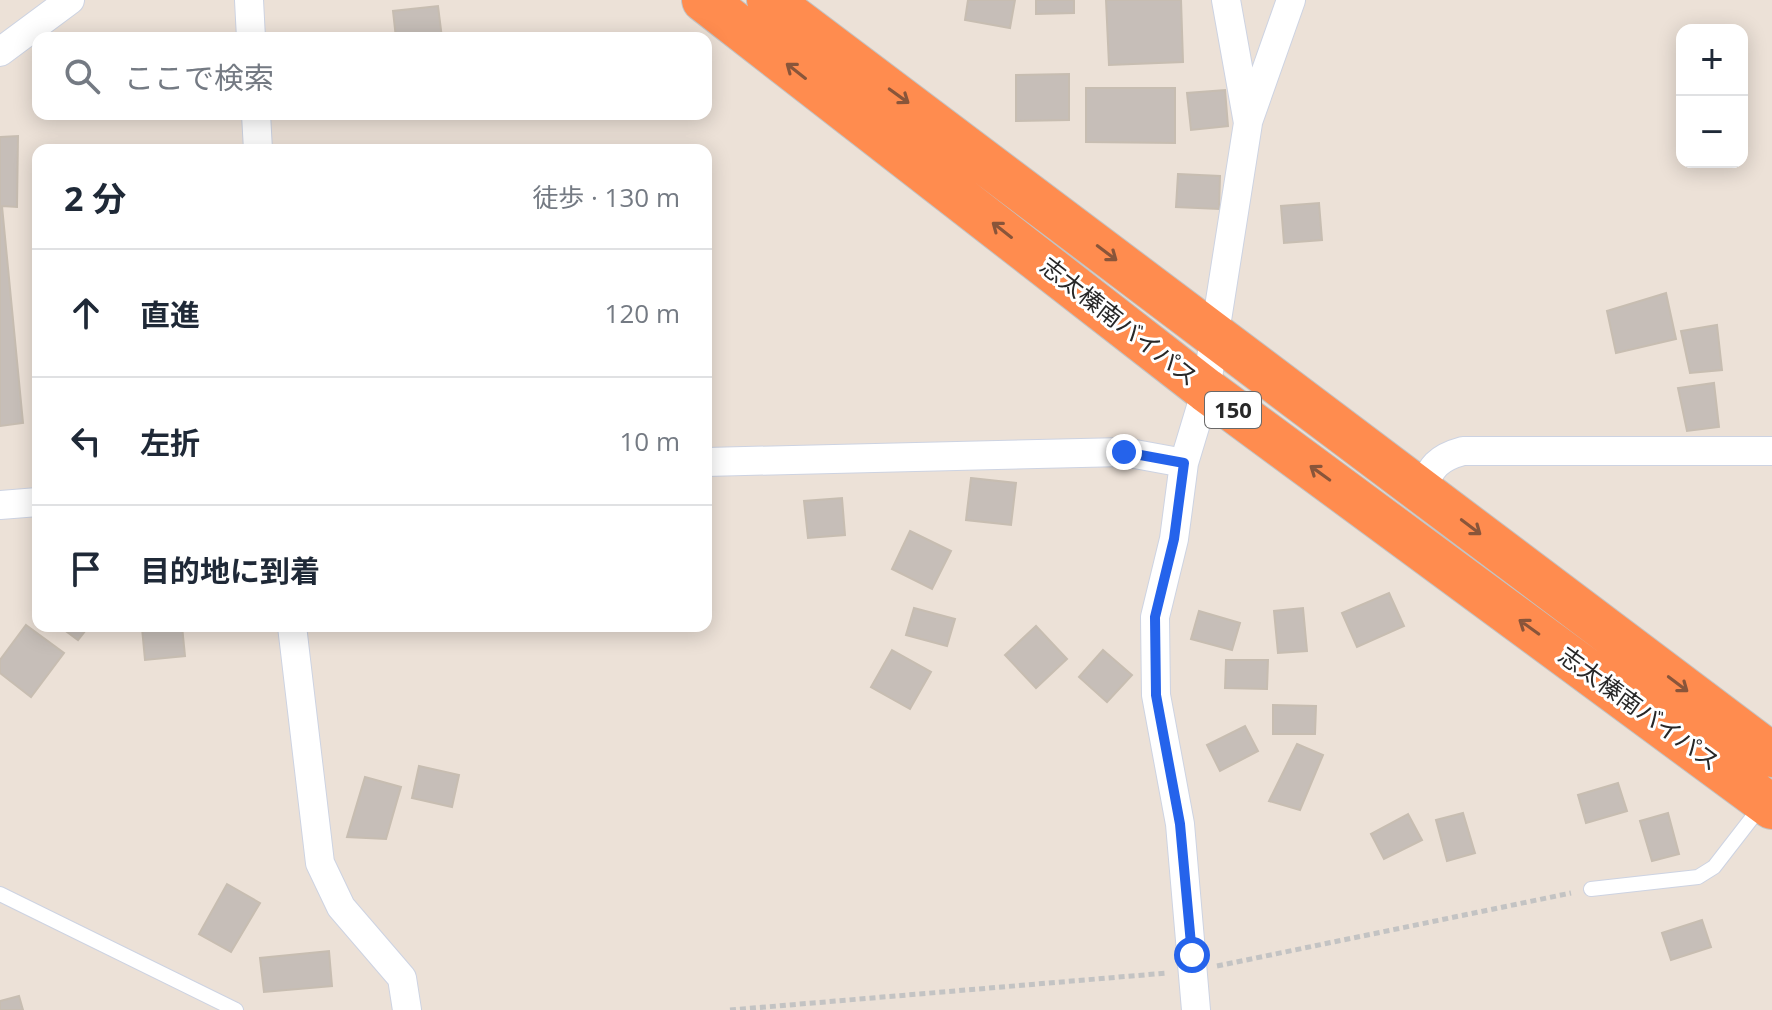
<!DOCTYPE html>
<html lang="ja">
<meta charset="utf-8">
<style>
:root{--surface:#fff;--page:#f6f6f7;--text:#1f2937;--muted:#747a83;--line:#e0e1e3}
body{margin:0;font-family:"Open Sans","Noto Sans JP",sans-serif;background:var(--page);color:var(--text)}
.controls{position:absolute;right:24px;top:24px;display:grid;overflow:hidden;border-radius:16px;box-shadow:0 4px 20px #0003}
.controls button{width:72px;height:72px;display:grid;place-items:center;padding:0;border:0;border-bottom:2px solid var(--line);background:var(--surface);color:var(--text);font:40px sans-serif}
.stop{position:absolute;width:24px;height:24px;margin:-18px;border:6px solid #2563eb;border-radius:50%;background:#fff}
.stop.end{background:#2563eb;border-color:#fff;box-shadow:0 2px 8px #0008}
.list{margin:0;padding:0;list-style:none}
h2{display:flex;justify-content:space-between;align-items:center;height:104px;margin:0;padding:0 32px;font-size:34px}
h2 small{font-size:26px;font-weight:400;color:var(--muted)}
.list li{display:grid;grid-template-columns:52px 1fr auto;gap:24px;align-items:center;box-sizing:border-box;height:128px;padding:0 32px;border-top:2px solid var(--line)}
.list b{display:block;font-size:30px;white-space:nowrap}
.list em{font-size:26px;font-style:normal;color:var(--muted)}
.icon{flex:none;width:44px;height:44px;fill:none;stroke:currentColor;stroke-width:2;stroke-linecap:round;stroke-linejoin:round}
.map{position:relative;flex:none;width:1772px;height:1010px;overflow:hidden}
.search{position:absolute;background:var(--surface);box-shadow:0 4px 20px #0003;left:32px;top:32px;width:680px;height:88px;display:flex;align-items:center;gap:20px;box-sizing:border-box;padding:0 28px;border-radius:16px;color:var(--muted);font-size:30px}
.panel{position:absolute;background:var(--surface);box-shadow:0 4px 20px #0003;left:32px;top:144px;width:680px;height:488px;border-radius:16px}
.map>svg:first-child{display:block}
</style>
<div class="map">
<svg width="1772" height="1010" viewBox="0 0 1772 1010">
<rect width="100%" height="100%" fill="#ece1d7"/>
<path fill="#c6beb8" stroke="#c7bdb1" stroke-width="2" d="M 968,0 L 1015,0 L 1010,28 L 965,20 Z
M 1036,0 L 1074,0 L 1074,13 L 1036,14 Z
M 1106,0 L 1181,0 L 1183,62 L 1109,65 Z
M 438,6 L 442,38 L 396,38 L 393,11 Z
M 1069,74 L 1069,120 L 1016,121 L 1016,75 Z
M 1086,88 L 1175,88 L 1175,143 L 1086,142 Z
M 1225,90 L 1228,126 L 1191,130 L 1187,93 Z
M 18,136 L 17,207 L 2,206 L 23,423 L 0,426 L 0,137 Z
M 1178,174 L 1220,176 L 1219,209 L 1176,207 Z
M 1319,203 L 1322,240 L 1284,243 L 1281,206 Z
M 1666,293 L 1676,339 L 1616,353 L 1607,311 Z
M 1717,325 L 1722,370 L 1690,373 L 1681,331 Z
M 1714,383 L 1719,427 L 1687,431 L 1678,388 Z
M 971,478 L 1016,483 L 1011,525 L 966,520 Z
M 842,498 L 845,535 L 808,538 L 804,501 Z
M 910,531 L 951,551 L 932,589 L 892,569 Z
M 1389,593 L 1404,626 L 1357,647 L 1342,613 Z
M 914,608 L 955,619 L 947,646 L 906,635 Z
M 1303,608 L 1307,651 L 1278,653 L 1274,611 Z
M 1199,611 L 1240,623 L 1232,650 L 1191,639 Z
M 26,625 L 64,653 L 31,697 L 0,673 L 0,660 Z
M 59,626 L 89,626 L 78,640 Z
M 160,626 L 182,626 L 185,656 L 145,660 L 142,628 Z
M 1036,626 L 1067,659 L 1036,688 L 1005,655 Z
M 892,650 L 931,672 L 910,709 L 871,687 Z
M 1103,650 L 1132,675 L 1107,702 L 1079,677 Z
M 1226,660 L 1268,660 L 1267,689 L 1225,688 Z
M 1273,705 L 1316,706 L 1315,734 L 1273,734 Z
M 1245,726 L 1258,751 L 1220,771 L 1207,745 Z
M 1297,744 L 1323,755 L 1300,810 L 1269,801 Z
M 419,766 L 459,775 L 452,807 L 412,798 Z
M 365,777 L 401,787 L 386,839 L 347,837 Z
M 1618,783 L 1627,811 L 1586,823 L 1578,795 Z
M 1463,813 L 1475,853 L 1447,861 L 1436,820 Z
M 1668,813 L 1679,854 L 1652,861 L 1640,821 Z
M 1408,814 L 1422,840 L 1384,859 L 1371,834 Z
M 227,884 L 260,903 L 231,952 L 199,934 Z
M 1702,920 L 1711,947 L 1671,960 L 1662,933 Z
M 329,951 L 332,986 L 264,992 L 260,958 Z
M 19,996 L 23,1010 L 0,1010 L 0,1001 Z"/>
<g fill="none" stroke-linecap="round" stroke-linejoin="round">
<g stroke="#cdd3e2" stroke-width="16">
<path id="lane" d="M 1591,889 L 1698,877 L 1714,867 L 1762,805
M 0,894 L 236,1010"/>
</g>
<g stroke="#cdd3e2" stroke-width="30">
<path id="street" d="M 249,0 L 251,38
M 0,52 L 70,0
M 256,114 L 258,150
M 1249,119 L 1291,0
M 706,462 L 1124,452 L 1184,463
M 1421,489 C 1432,467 1437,458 1463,451 L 1772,451
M 0,505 L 38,502
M 292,626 L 320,863 L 341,907 L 402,978 L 407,1010
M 1196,1010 L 1180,824 L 1156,695 L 1155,617 L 1174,539 L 1184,463 L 1206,390 L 1248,123 L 1226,0"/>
</g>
<g stroke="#c3c3c3" stroke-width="46">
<path id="highway" d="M 704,0 L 1206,390 L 1772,807
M 769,0 L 1772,755"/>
</g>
<path stroke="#c3c3c3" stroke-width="5" stroke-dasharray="6 4" stroke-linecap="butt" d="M 1217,966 L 1571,893
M 730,1010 L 1167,973"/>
<use href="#lane" stroke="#fff" stroke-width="14"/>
<use href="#street" stroke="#fff" stroke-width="28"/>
<use href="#highway" stroke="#ff8c4f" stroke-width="44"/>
</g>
<defs><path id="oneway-shaft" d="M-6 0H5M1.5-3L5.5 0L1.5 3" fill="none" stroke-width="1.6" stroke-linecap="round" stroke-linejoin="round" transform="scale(2)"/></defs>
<g stroke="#89553a">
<use href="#oneway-shaft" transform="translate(796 71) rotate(-142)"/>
<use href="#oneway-shaft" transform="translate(899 96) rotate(36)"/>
<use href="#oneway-shaft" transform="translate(1002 230) rotate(-142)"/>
<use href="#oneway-shaft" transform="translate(1107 253) rotate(37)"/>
<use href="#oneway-shaft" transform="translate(1320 473) rotate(-144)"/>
<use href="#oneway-shaft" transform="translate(1471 527) rotate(37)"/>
<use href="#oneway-shaft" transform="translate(1529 627) rotate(-144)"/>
<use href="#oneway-shaft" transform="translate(1678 684) rotate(37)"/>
</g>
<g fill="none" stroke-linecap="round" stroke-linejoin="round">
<path stroke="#2563eb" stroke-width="10" d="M 1124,452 L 1184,463 L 1174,539 L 1155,617 L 1156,695 L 1180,824 L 1192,955"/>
</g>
<g text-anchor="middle" stroke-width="6" stroke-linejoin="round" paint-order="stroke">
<rect fill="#fff" stroke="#686868" stroke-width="2" x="1205" y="392" width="56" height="36" rx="6"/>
<g font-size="22" font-weight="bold" fill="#282828">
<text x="1233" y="418">150</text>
</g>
<g font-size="24" fill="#282828" stroke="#fff">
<text transform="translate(1119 322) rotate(38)" y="8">志太榛南バイパス</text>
<text transform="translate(1639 709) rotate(36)" y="8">志太榛南バイパス</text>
</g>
</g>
</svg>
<div class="controls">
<button>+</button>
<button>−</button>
</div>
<div class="stop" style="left:1192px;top:955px"></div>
<div class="stop end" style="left:1124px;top:452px"></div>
<div class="search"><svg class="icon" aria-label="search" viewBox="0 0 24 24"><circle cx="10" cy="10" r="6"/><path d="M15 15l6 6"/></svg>ここで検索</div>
<section class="panel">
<h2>2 分<small>徒歩 · 130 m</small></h2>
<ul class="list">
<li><svg class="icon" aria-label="ahead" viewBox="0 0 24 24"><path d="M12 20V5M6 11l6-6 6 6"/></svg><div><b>直進</b></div><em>120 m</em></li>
<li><svg class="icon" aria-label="left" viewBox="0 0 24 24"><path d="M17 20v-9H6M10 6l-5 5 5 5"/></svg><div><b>左折</b></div><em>10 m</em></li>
<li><svg class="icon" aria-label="arrive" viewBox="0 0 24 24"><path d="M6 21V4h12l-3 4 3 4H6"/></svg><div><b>目的地に到着</b></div></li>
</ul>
</section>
</div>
